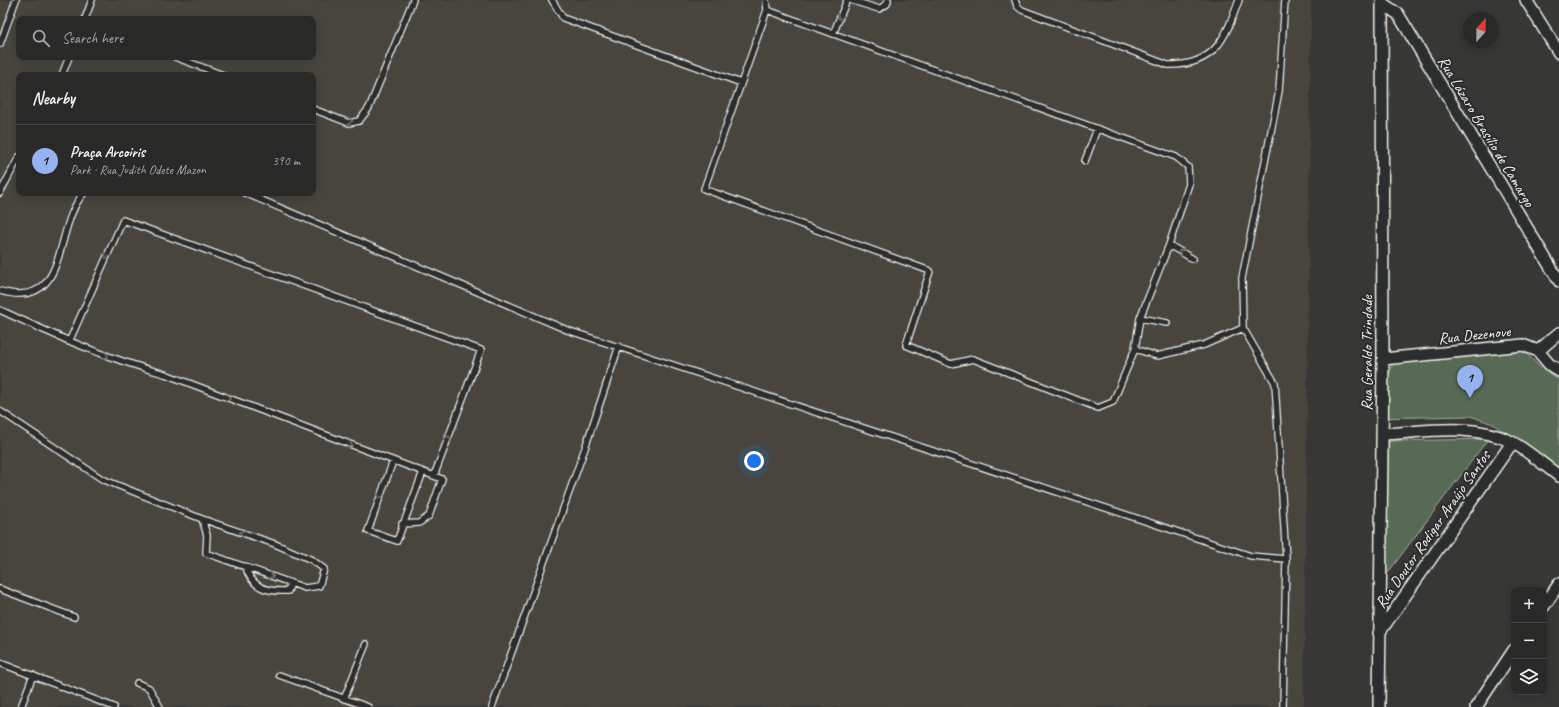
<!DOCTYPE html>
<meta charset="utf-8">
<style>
:root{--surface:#292928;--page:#313130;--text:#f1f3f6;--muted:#a5a6a8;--line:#454545;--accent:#95b2f1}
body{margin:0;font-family:Caveat,sans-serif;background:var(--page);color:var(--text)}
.controls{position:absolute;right:12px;bottom:12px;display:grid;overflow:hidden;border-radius:8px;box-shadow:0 2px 10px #0003}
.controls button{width:36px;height:36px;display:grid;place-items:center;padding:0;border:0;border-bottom:1px solid var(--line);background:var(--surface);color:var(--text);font:20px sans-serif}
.compass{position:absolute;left:1463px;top:12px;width:36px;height:36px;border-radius:50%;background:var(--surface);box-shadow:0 2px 10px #0003;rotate:21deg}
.you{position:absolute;left:754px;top:461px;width:14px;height:14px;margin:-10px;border:3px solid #fff;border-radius:50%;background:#1a73e8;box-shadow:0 0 0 6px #1a73e833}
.badge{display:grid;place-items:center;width:26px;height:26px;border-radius:50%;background:var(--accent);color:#111;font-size:13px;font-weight:700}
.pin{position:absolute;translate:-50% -33px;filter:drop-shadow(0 1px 2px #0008)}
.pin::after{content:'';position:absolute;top:21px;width:14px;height:12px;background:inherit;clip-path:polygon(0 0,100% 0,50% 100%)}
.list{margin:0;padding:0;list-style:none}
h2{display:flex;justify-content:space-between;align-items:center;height:52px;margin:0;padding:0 16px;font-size:17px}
h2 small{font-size:13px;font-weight:400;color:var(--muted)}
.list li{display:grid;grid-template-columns:26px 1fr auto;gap:12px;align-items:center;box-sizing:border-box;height:72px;padding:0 16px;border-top:1px solid var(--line)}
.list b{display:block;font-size:15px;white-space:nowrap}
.list p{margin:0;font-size:13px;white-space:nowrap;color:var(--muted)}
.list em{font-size:13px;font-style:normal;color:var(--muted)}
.icon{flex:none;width:22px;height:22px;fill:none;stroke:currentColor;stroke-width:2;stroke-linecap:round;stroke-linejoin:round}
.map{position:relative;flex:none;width:1559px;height:707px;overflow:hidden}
.search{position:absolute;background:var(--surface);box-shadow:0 2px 10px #0003;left:16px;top:16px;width:300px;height:44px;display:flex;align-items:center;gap:10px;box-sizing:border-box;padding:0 14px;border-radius:8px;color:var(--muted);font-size:15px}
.panel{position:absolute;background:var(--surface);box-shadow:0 2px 10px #0003;left:16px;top:72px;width:300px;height:124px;border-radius:8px}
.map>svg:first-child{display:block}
</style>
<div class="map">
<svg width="1559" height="707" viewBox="0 0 1559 707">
<rect width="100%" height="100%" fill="#373735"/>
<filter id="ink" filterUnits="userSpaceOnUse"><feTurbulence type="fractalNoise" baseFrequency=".025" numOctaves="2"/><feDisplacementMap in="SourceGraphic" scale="8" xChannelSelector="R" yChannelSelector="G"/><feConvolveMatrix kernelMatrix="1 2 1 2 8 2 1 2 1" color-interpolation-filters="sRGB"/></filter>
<g filter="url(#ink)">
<path fill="#47443e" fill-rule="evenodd" d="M 0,0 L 1311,0 L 1304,707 L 0,707 ZM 19,19 L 313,19 L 313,57 L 19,57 ZM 19,75 L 313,75 L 313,193 L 19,193 Z"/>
<path fill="#576a55" stroke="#a6ae9e" d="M 1505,349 L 1524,351 L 1539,366 L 1559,380 L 1559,469 L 1493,424 L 1470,416 L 1376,418 L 1393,362 Z
M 1488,439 L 1384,578 L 1389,441 Z"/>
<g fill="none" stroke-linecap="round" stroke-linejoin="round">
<g stroke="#f4f1e8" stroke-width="8">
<path id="lane" d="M 552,0 L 563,18 L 741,83
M 766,0 L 767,10
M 850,0 L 879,9 L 887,4 L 888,0
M 1015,0 L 1017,6 L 1022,10 L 1168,65 C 1215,66 1225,39 1239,0
M 767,10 L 1176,157 L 1188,167 L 1189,184 L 1169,245 L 1140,318 L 1135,349 L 1113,402 L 1098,408 L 973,359 L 951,364 L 906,345 L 930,271 L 704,189 Z
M 85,19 L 92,0
M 833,34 L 847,0
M 0,44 L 16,0
M 175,57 L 223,75
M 62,75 L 69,57
M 313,109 L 349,123 L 359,121 L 369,108 L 413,0
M 1085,161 L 1097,129
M 0,193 L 19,157
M 245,193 L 567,330 L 1251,556 L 1286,559
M 1169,245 L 1193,259
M 0,291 C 71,311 52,228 84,193
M 0,310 C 56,336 105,358 165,374 L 434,476 L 481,350 L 123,220 L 69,342
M 1140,318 L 1167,323
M 1135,349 L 1157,356 L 1204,345 L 1243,328
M 0,411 L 102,479 L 202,519 L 275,544 L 312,560 L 324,569 L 319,586 L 305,588 L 206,553 L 207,535 L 202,519
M 393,461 L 368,531 L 397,541 L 423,472
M 402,524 L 419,523 L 429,516 L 442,479 L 434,476
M 245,566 C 252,588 266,592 288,591 L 291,583
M 0,589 L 74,617
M 0,663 L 114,707
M 279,675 L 368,707
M 137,683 L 149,688 L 160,707
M 344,699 L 366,644
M 21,707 L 33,675
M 492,707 L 585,448 L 619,346
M 1283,707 L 1286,559 L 1275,383 L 1243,328 L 1242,278 L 1279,91 L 1285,0"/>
</g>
<g stroke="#f4f1e8" stroke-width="14">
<path id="street" d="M 1526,0 L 1559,53
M 1382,3 L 1398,14 L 1559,281
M 1538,351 L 1559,333
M 1383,359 L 1523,345 L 1538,351 L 1549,364 L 1559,371
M 1382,434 C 1423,432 1473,422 1512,442 C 1528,451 1544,465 1559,476
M 1544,606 L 1559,584
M 1379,633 L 1512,443
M 1379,707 L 1383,359 L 1382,0
M 1476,707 L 1514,650"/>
</g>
<use href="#lane" stroke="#2a2d2e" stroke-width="5.5"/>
<use href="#street" stroke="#2a2d2e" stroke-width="11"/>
</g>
<defs><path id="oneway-chevron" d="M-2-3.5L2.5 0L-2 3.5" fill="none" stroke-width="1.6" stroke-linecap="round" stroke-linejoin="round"/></defs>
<g stroke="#71726f">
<use href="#oneway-chevron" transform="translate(840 17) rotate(112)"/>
<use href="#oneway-chevron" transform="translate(350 121) rotate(5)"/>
<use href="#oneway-chevron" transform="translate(1181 252) rotate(-151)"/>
<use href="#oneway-chevron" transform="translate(107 256) rotate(114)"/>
<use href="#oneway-chevron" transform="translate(106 356) rotate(21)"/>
<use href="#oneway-chevron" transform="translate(228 398) rotate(21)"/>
<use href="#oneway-chevron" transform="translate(448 438) rotate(-70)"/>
<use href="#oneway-chevron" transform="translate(350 445) rotate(21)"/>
<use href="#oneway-chevron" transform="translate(380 496) rotate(110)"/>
<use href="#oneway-chevron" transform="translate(242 533) rotate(-161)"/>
<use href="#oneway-chevron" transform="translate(271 576) rotate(20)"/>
</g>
</g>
<g text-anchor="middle" stroke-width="4" stroke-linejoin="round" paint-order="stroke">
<g font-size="16" fill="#f4f1e8" stroke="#2a2d2e">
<text transform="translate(1487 131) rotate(59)" y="6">Rua Lázaro Brasílio de Camargo</text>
<text transform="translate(1474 334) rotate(-6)" y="6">Rua Dezenove</text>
<text transform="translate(1366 353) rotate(-90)" y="6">Rua Geraldo Trindade</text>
<text transform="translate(1432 529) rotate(-55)" y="6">Rua Doutor Rodigar Araújo Santos</text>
</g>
</g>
</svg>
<div class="controls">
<button>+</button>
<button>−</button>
<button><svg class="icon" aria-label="layers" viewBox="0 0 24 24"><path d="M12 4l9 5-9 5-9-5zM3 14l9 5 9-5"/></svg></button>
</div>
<svg class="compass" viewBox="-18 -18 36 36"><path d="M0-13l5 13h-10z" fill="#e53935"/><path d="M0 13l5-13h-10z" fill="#a5a6a8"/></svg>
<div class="you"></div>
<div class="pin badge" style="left:1470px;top:398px">1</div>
<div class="search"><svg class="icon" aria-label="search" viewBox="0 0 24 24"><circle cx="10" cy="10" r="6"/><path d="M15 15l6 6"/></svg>Search here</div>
<section class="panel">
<h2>Nearby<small></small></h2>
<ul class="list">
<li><span class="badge">1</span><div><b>Praça Arcoiris</b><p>Park · Rua Judith Odete Mazon</p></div><em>390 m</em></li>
</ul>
</section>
</div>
